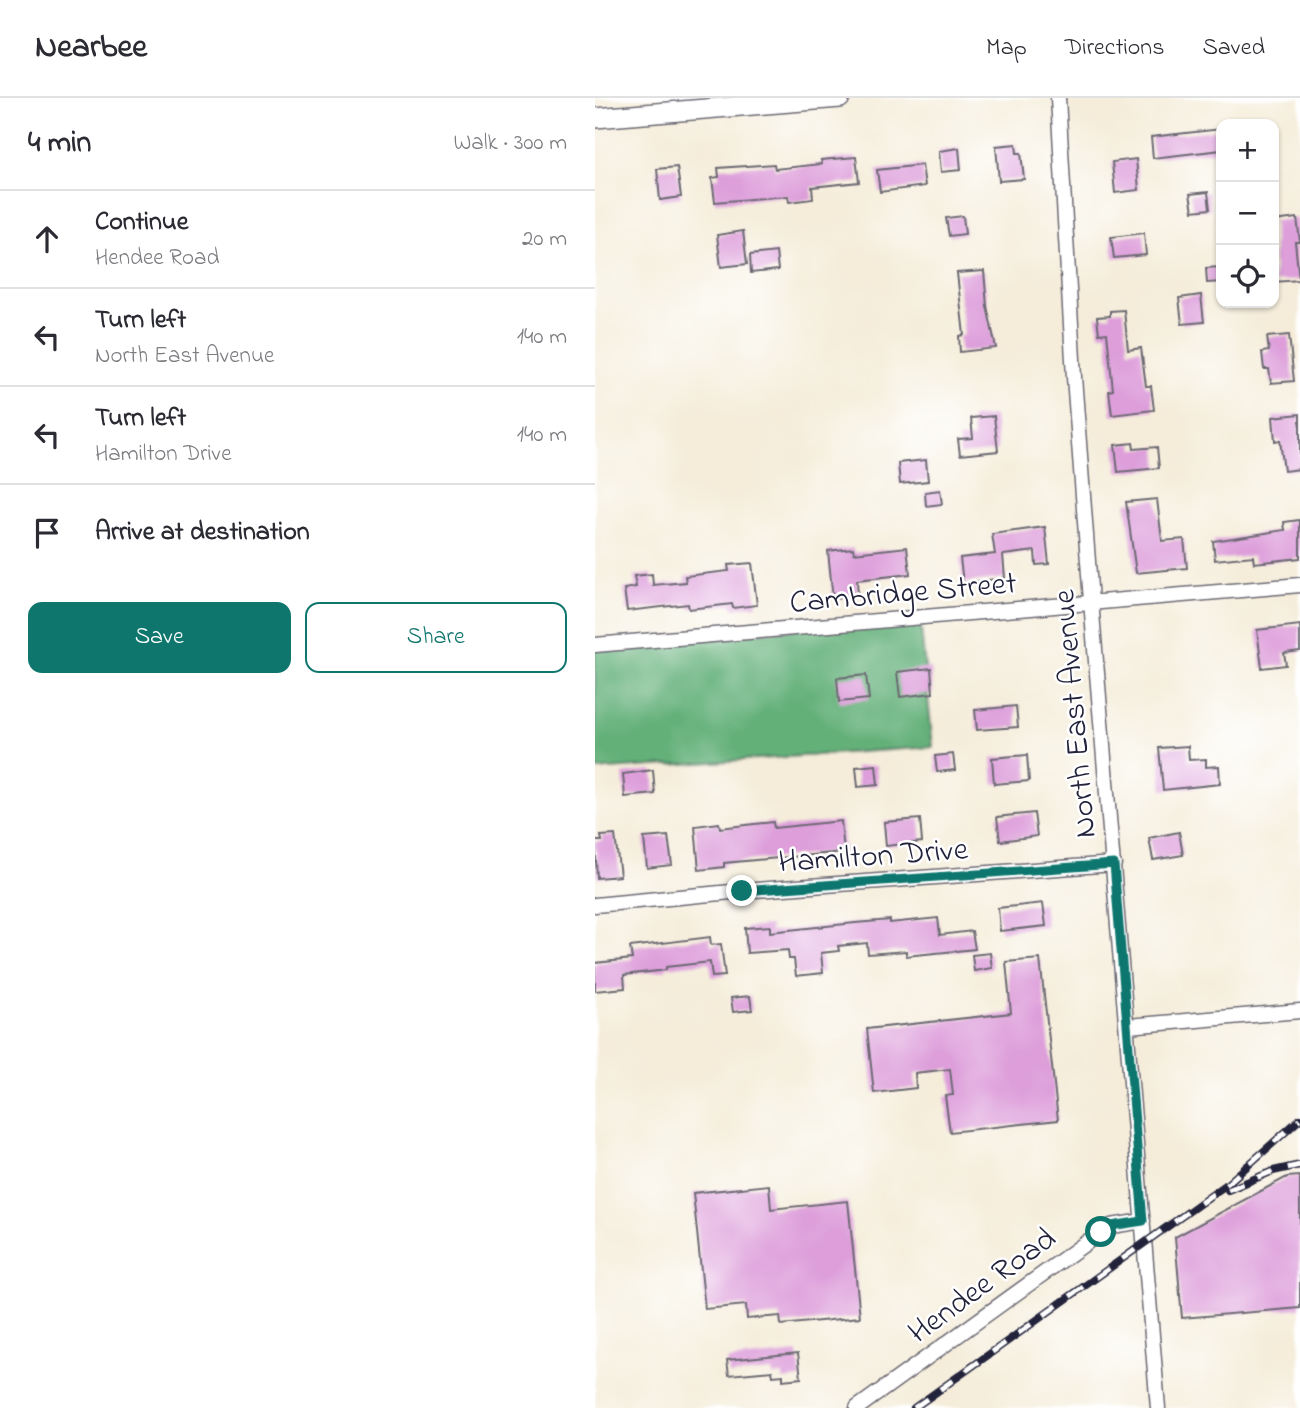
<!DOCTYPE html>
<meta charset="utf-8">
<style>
:root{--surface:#fff;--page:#f2f2f3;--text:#2b2b33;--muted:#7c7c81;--line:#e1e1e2;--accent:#0f766e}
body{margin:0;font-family:"Indie Flower",sans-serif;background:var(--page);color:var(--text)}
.controls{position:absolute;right:21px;top:21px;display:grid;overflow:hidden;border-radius:14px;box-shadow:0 2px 5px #0004}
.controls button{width:63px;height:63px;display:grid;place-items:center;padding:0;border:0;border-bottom:2px solid var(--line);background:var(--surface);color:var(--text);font:35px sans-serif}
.stop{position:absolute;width:21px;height:21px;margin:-16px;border:5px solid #0f766e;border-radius:50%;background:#fff}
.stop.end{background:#0f766e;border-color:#fff;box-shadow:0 2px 7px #0008}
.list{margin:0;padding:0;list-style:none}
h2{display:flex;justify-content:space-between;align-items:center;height:91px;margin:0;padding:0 28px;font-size:30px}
h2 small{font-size:23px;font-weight:400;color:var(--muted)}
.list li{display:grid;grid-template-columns:46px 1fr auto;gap:21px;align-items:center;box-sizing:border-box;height:98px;padding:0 28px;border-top:2px solid var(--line)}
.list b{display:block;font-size:26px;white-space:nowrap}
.list p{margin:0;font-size:23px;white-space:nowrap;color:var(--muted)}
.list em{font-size:23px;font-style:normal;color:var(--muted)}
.actions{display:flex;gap:14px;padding:21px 28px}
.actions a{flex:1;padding:16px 0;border:2px solid var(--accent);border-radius:14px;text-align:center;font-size:24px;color:var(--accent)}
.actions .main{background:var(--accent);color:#fff}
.icon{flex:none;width:38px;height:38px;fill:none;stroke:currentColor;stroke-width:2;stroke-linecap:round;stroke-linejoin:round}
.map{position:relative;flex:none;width:705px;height:1310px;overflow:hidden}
header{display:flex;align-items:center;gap:42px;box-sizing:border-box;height:98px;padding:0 35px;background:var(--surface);border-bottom:2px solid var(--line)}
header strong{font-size:33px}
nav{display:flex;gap:38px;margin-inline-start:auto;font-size:24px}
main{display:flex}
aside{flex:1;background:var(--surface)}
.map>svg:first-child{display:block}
</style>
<header>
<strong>Nearbee</strong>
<nav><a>Map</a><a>Directions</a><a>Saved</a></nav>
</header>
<main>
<aside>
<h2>4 min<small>Walk · 300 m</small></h2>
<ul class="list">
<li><svg class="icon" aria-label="ahead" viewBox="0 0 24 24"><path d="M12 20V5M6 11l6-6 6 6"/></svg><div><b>Continue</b><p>Hendee Road</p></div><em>20 m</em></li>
<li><svg class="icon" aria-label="left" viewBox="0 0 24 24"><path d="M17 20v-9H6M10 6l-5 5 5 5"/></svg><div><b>Turn left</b><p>North East Avenue</p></div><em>140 m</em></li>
<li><svg class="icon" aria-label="left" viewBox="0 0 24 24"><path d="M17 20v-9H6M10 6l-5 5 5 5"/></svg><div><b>Turn left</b><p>Hamilton Drive</p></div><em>140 m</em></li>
<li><svg class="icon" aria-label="arrive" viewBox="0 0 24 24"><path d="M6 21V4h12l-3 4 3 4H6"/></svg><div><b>Arrive at destination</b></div></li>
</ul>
<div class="actions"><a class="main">Save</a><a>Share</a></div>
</aside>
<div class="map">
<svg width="705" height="1310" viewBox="0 0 705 1310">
<rect width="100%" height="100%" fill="#fff"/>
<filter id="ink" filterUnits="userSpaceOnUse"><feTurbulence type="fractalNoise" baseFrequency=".0143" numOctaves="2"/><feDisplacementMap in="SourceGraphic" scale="14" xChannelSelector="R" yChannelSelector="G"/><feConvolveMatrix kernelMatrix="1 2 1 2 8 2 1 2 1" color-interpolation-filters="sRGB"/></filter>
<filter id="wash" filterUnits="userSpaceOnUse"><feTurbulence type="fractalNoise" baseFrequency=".00686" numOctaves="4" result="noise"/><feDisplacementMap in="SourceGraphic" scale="28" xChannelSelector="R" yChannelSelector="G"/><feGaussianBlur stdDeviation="1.57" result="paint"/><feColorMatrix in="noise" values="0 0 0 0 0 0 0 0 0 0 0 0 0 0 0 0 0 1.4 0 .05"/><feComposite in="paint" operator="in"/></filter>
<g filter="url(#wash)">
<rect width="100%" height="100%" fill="#f5edda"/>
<path fill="#63b079" stroke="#42695a" stroke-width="2" d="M 325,521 L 338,649 L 0,672 L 0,548 Z"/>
<g id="blocks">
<path fill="#dd9eda" d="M 626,31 L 626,52 L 558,60 L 556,39 Z
M 421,46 L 422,55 L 426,55 L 429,81 L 404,83 L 401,48 Z
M 364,50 L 366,72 L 346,74 L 344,53 Z
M 261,59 L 264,84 L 217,89 L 218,101 L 194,104 L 193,98 L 120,104 L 117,80 L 124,79 L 123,70 L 179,66 L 180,71 L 227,66 L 226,62 Z
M 541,61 L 544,92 L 520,95 L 517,64 Z
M 327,67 L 330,88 L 285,94 L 282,72 Z
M 82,69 L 86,99 L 65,102 L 62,71 Z
M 613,94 L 615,111 L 598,113 L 595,96 Z
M 368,118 L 370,136 L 354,138 L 351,120 Z
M 702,120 L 705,144 L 700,144 L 704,182 L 679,184 L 679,123 Z
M 148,133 L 152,166 L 126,169 L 122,137 Z
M 549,135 L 551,157 L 519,160 L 516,139 Z
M 181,154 L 183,172 L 156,175 L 155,157 Z
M 626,169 L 626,184 L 612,185 L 611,170 Z
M 389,173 L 392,208 L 401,250 L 365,254 L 364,238 L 369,237 L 362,175 Z
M 606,197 L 609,224 L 587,226 L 584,200 Z
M 529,212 L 533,252 L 546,250 L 551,288 L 556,288 L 559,312 L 517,317 L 514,293 L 518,292 L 512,235 L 504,236 L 502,219 L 515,218 L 515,213 Z
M 694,237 L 699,283 L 676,285 L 674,271 L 669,271 L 667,254 L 674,253 L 672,239 Z
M 705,316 L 705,371 L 689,373 L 685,342 L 680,343 L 678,319 Z
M 399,318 L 403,353 L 365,357 L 363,341 L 378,340 L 376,320 Z
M 538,345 L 539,351 L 562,349 L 564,370 L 523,374 L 520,347 Z
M 331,362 L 333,383 L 305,386 L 303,365 Z
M 345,392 L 347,406 L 331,408 L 330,394 Z
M 562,401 L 567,443 L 589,441 L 592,470 L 541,475 L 531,404 Z
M 705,422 L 705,460 L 659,465 L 658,458 L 620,462 L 618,443 L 690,432 L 689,424 Z
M 450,429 L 454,466 L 441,467 L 440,453 L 408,457 L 410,480 L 368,485 L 365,460 L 400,456 L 397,436 Z
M 312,449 L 315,476 L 262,482 L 263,498 L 238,501 L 233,453 L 258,450 L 259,455 Z
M 157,465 L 162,507 L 138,510 L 137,506 L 94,511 L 93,506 L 32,513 L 29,491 L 41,489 L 39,478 L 57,476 L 58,487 L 91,484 L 90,478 L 134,473 L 133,467 Z
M 705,527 L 705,553 L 689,555 L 691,567 L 667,570 L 662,532 Z
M 336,570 L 338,595 L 305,599 L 302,574 Z
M 271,577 L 274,601 L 244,604 L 242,580 Z
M 421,608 L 423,629 L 382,632 L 380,612 Z
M 593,648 L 594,662 L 611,661 L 611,669 L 624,668 L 625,686 L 568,692 L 564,650 Z
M 358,656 L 360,672 L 342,674 L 340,658 Z
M 432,657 L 434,683 L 399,686 L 397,660 Z
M 281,667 L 283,687 L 263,689 L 261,669 Z
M 58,672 L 60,696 L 30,699 L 28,676 Z
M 439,715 L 442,738 L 405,743 L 402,719 Z
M 325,721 L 327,744 L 291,748 L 289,724 Z
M 246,723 L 249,754 L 129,765 L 129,769 L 104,772 L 100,728 L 124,725 L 125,730 L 178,724 L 179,730 Z
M 584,734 L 588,757 L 558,762 L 554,740 Z
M 20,737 L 25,778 L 2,780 L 0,743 L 7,743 L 6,738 Z
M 73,738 L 77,767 L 52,770 L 49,740 Z
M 448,805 L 451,828 L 405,833 L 403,810 Z
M 343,820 L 345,837 L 377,833 L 380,851 L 311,858 L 311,853 L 273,856 L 272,845 L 243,848 L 244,853 L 226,855 L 228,875 L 201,878 L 199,861 L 194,861 L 193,852 L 152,855 L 150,830 L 175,828 L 175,834 L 260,825 L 295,822 L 295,825 Z
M 115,839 L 116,847 L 126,846 L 130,878 L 117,879 L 115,864 L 71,869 L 71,872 L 29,877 L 30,890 L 0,893 L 0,865 L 37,861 L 35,849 Z
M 395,855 L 397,870 L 379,873 L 377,857 Z
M 445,861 L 463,1022 L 355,1034 L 350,998 L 358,997 L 355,971 L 320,975 L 321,990 L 279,995 L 272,931 L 416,915 L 411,864 Z
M 155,898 L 157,912 L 138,914 L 136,900 Z
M 705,1078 L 705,1210 L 587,1220 L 580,1139 L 692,1079 Z
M 174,1087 L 176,1111 L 253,1103 L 265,1219 L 186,1227 L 185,1218 L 152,1221 L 151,1207 L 110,1211 L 98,1095 Z
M 203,1255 L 206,1280 L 188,1282 L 188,1277 L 178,1278 L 177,1273 L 134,1277 L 132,1262 Z"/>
</g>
</g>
<g filter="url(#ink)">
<use href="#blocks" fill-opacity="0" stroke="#6c6973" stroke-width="2"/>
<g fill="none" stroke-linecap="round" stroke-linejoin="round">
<g stroke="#6c6973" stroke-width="17">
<path id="minor" d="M 463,0 L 479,279 L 496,503 L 563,1310
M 0,547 L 705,487
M 0,807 L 147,793 L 519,766
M 533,928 L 705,913
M 262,1310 L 506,1134 L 516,1128 L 548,1123"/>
</g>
<g stroke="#6c6973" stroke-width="22">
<path id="secondary" d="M 0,20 L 245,0"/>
</g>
<use href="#minor" stroke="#fff" stroke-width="14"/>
<use href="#secondary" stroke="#fff" stroke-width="19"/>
<g stroke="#22223b" stroke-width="8">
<path id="rail" d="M 633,1092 L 678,1073 L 705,1067
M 319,1310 L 632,1086 L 705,1021"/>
</g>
<use href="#rail" stroke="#fff" stroke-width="5" stroke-dasharray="16" stroke-linecap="butt"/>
</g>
</g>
<g fill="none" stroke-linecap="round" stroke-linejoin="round" filter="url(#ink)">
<path stroke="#0f766e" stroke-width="9" d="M 147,793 L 519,766 L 548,1123 L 516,1128 L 506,1134"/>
</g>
<g text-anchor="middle" stroke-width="5" stroke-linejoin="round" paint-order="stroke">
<g font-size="32" fill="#22223b" stroke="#fff">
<text transform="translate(308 493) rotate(-5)" y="11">Cambridge Street</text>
<text transform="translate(478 616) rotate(-95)" y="11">North East Avenue</text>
<text transform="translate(278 756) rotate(-4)" y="11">Hamilton Drive</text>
<text transform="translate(386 1186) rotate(-36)" y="11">Hendee Road</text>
</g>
</g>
</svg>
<div class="controls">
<button>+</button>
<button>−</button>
<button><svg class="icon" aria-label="locate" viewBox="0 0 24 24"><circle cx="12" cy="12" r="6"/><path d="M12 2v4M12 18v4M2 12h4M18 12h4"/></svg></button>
</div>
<div class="stop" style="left:506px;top:1134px"></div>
<div class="stop end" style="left:147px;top:793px"></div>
</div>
</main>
